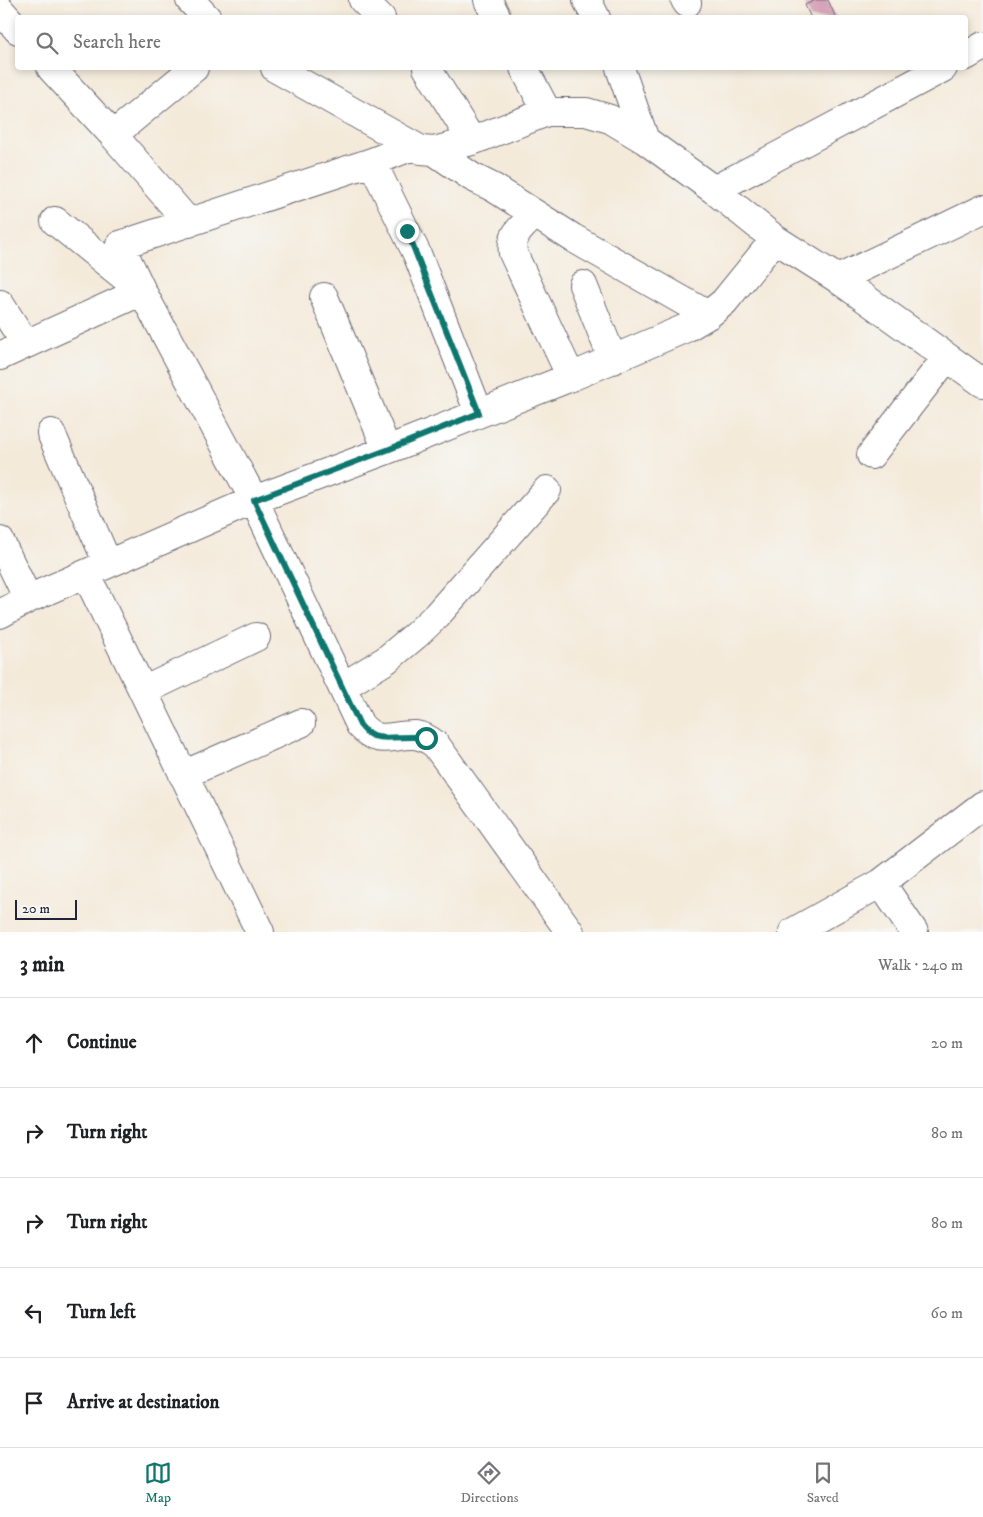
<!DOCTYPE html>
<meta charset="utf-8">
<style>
:root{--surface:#fff;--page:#f2f2f2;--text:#202124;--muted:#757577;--line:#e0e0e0;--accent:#0f766e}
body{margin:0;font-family:"IM FELL DW Pica",serif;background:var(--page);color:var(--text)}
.scale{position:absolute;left:15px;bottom:12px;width:62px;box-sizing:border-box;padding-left:5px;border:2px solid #22223b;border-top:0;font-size:14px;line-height:18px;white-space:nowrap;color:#22223b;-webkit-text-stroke:4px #f6f6f2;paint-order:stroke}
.stop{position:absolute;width:15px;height:15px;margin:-11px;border:4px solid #0f766e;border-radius:50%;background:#fff}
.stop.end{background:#0f766e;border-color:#fff;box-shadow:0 1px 5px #0008}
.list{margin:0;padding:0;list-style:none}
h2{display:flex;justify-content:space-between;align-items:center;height:65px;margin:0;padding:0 20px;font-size:21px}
h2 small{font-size:16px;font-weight:400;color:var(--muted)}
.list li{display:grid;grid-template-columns:32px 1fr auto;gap:15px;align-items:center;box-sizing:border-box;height:90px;padding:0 20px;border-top:1px solid var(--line)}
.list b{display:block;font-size:19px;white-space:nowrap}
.list em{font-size:16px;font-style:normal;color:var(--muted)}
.icon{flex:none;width:28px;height:28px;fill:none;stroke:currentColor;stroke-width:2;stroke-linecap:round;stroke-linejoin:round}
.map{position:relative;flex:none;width:983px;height:932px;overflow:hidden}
.search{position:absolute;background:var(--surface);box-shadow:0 2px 8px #0003;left:15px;right:15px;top:15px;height:55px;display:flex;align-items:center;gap:12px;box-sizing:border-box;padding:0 18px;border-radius:5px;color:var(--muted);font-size:19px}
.sheet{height:515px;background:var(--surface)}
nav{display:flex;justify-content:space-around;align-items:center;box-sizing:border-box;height:70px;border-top:1px solid var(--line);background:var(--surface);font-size:14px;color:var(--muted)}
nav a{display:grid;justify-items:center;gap:2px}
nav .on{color:var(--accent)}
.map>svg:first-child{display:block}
</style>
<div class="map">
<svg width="983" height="932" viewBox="0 0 983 932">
<rect width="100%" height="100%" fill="#f6f6f2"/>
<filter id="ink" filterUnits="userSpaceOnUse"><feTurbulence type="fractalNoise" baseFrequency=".02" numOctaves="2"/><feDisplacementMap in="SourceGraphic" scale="10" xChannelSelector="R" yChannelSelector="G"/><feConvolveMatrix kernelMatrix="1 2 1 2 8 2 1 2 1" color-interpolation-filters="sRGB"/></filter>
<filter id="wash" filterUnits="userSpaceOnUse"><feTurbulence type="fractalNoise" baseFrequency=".0096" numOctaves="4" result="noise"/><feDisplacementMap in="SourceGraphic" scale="20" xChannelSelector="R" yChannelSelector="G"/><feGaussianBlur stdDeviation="1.12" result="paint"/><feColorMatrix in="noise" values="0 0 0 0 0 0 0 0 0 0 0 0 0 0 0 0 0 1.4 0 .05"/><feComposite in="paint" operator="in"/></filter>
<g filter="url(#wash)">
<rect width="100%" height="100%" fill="#f4eada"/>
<g id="blocks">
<path fill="#cf93ae" d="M 816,0 L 828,0 L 836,18 L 811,18 L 805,5 Z"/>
</g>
</g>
<g filter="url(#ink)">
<use href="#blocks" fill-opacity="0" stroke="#6c6873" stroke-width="1"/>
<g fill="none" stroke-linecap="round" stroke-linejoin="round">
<g stroke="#6c6873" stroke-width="30">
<path id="minor" d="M 190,0 L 207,18
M 363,0 L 381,18
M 488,0 L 497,18
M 587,0 L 596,18
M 685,0 L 687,3
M 0,10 L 18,30
M 966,56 L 983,46
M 51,68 L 113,135 L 189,223
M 275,68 L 421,150 L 434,151 L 472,141 L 547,112 L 586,112 L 610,119 L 645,140 L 714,190 L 775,239 L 838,279 L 983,383
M 427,68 L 472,141
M 524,68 L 547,112
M 620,68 L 645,140
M 113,135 L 194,68
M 434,151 L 472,177 L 494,188 L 573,238 L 708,315
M 372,162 L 417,254 L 479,413
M 714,190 L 943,68
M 534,214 C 523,227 510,234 513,253 L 571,377
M 55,221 L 137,287
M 838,279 L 983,209
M 583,285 L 613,360
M 142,291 L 120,245 L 372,162 L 413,146
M 324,297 L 387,450
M 0,304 L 25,343
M 0,356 L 142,291 L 254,500 L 387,450 L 571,377 L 686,328 L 708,315 L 724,302 L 775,239
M 51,433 L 108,564
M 871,455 L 947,357
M 0,541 L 28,599
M 86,574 L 260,932
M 0,614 L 28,599 L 254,500 L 360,725 C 380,747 391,734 415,735 C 423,736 430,740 436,745 L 570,932
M 342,687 L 386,660 L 416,635 L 437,615 L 547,490
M 143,691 L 256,637
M 183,775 L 301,723
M 881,883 L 914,932
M 793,932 L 881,883 L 983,805"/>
</g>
<use href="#minor" stroke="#fff" stroke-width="28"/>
</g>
</g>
<g fill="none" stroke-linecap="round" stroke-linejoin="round" filter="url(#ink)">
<path stroke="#0f766e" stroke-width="6" d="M 407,231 L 479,413 L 387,450 L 254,500 L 360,725 C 363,728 365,732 369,734 C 381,742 409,734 426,738"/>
</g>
</svg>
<div class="scale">20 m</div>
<div class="stop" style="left:426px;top:738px"></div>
<div class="stop end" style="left:407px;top:231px"></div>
<div class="search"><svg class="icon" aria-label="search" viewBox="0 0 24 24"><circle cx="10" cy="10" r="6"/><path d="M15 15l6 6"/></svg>Search here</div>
</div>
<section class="sheet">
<h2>3 min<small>Walk · 240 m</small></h2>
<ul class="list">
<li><svg class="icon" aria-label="ahead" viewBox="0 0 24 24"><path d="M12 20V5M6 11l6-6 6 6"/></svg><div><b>Continue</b></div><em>20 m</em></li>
<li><svg class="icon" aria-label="right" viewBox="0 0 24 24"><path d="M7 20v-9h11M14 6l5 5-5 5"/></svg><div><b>Turn right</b></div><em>80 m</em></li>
<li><svg class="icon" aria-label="right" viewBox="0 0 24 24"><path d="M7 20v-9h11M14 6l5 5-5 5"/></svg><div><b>Turn right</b></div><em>80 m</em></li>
<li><svg class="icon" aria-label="left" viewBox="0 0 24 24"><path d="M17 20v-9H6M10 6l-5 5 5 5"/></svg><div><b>Turn left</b></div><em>60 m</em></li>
<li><svg class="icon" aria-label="arrive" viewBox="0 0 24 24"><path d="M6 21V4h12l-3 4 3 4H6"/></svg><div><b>Arrive at destination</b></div></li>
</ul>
</section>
<nav>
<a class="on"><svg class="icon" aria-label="map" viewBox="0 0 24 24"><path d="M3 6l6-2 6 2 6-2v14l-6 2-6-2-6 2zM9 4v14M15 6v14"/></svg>Map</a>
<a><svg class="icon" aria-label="directions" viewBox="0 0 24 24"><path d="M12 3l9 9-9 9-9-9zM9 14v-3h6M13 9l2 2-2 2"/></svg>Directions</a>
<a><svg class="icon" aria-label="saved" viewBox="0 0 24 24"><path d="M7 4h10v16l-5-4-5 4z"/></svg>Saved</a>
</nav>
